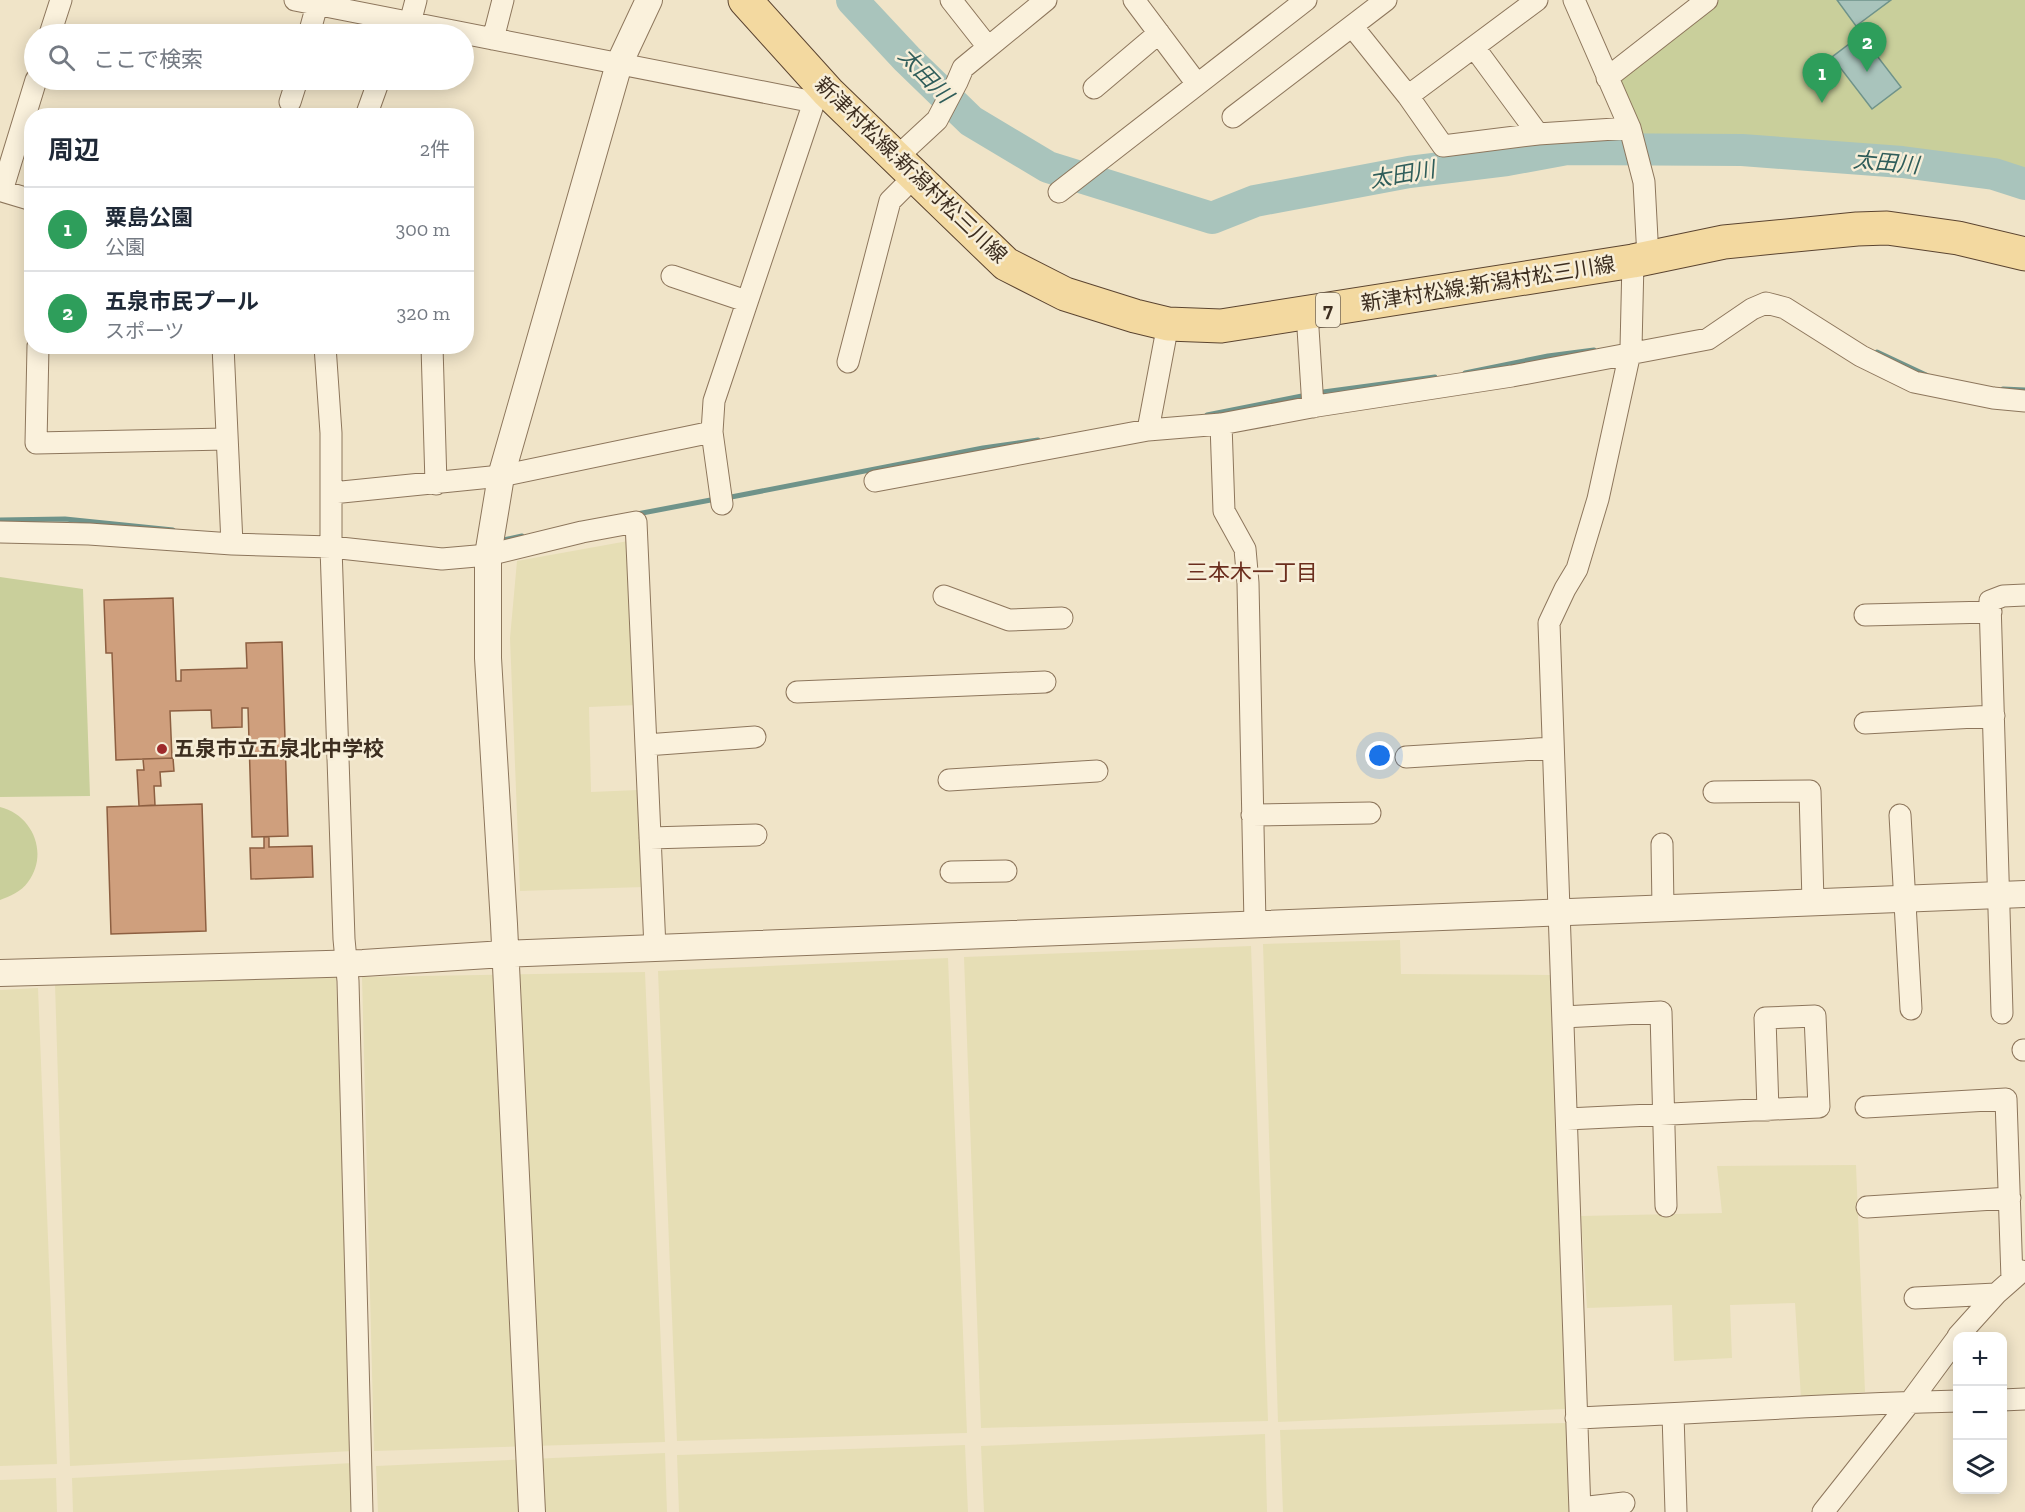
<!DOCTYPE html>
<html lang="ja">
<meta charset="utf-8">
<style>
:root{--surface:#fff;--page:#f2f2f3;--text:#1f2937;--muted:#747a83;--line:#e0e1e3;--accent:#9e2a2b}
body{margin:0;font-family:"Zilla Slab","Noto Sans JP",serif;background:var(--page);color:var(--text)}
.controls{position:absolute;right:18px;bottom:18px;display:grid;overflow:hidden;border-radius:12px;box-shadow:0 3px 15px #0003}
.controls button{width:54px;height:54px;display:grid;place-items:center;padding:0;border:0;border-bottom:2px solid var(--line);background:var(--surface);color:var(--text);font:30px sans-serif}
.you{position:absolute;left:1380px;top:756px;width:21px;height:21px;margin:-15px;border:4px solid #fff;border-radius:50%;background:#1a73e8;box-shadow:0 0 0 9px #1a73e833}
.badge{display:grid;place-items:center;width:39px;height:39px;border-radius:50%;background:var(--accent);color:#fff;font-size:20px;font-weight:700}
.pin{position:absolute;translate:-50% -50px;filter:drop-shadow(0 2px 3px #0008)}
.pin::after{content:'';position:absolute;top:32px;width:21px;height:18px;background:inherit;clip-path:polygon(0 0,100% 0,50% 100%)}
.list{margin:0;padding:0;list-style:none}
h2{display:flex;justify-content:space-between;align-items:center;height:78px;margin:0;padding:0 24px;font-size:26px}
h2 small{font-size:20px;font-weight:400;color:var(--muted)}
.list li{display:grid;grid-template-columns:39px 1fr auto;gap:18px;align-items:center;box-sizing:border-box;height:84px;padding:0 24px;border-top:2px solid var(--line)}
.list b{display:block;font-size:22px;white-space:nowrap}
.list p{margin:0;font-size:20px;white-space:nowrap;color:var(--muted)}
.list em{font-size:20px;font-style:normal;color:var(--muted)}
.icon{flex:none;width:33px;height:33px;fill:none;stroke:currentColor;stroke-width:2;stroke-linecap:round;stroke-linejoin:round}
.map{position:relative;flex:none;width:2025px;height:1512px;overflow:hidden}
.search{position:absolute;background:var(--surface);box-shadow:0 3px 15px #0003;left:24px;top:24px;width:450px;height:66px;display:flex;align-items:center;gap:15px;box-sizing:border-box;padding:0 21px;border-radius:33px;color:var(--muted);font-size:22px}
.panel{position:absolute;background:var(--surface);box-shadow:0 3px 15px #0003;left:24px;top:108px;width:450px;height:246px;border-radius:24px}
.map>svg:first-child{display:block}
</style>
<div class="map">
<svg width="2025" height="1512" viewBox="0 0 2025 1512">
<rect width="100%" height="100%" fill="#f0e4c8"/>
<path fill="#e6deb5" d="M 628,541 L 638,705 L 589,707 L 591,792 L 638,790 L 643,887 L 520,891 L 510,638 L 517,561 Z
M 1400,940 L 1401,974 L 1550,975 L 1565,1409 L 1278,1422 L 1263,944 Z
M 1251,946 L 1268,1421 L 981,1428 L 964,957 Z
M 948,958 L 967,1433 L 677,1441 L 658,971 Z
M 645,972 L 665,1442 L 374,1451 L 362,977 Z
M 336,976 L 353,1451 L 70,1466 L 55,984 Z
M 38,988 L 57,1464 L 0,1466 L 0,990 Z
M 1856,1165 L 1865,1392 L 1801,1398 L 1795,1303 L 1730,1305 L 1732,1358 L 1674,1361 L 1672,1305 L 1587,1308 L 1581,1216 L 1722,1213 L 1717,1166 Z
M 1566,1423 L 1569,1512 L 1283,1512 L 1280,1430 Z
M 1265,1434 L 1267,1512 L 984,1512 L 981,1446 Z
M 965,1445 L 968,1512 L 679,1512 L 677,1455 Z
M 665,1453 L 667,1512 L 378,1512 L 376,1466 Z
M 353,1463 L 355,1512 L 73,1512 L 72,1478 Z
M 56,1478 L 57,1512 L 0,1512 L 0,1480 Z"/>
<path fill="#c9cf9b" d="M 1707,0 L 2025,0 L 2025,184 L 1994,174 L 1902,162 L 1742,150 L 1680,149 L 1634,145 L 1607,78 Z
M 0,577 L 83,589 L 90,796 L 0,797 Z
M 0,807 C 33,815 49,854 28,882 C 21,892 10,896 0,900 Z"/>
<path fill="#a9c4bc" stroke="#6f938a" stroke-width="1.5" d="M 1837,0 L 1891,0 L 1856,26 Z
M 1861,35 L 1901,87 L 1872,109 L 1832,57 Z"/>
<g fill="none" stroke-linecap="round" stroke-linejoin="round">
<path stroke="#6f938a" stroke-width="5" d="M 1877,352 L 1926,375
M 1465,373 L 1548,356 L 1594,350
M 2003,389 L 2025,390
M 1316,393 L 1435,377
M 1207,415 L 1307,395
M 726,498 L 983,448 L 1038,440
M 637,514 L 716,499
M 0,520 L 65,519 L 173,530
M 499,541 L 522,536"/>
<path stroke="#a9c4bc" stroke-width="32" d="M 852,0 L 907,59 L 971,121 L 1048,167 L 1212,218 L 1255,201 L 1409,172 L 1507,160 L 1567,149 L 1742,150 L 1902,162 L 1994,174 L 2025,184"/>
</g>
<path fill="#cf9f7d" stroke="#8d5f41" stroke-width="1.5" d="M 173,598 L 176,681 L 181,681 L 181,670 L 247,668 L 246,643 L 282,642 L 288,836 L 252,837 L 248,708 L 242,708 L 242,727 L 212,728 L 211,710 L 170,711 L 172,758 L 116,760 L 112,653 L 106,653 L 104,600 Z
M 173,758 L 174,771 L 160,772 L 161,786 L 154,786 L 155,805 L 139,806 L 137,770 L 144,770 L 143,759 Z
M 202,804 L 206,931 L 111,934 L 107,807 Z
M 264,837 L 269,837 L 269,847 L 312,846 L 313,877 L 251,879 L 250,848 L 264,848 Z"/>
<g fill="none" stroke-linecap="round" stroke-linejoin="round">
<g stroke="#8d765c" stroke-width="23">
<path id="minor" d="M 295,0 L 814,102 L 828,92
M 951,0 L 988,47
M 1134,0 L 1197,84
M 1574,0 L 1630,128 L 1644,182 L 1648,258
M 410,23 L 416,0
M 1352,26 L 1408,96 L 1443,146 L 1538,134 L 1630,128
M 50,34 L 61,0
M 309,34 L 317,5
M 493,39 L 503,0
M 1474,47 L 1538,134
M 1607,78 L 1707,0
M 1094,88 L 1159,33
M 1408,96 L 1537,0
M 290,102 L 297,80
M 366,116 L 379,80
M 1233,117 L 1386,0
M 896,158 L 937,120 L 957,82 L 963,68 L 1046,0
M 1059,192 L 1306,0
M 32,200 L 2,191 L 36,80
M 672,276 L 746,301
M 1307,313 L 1313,407
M 38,346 L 36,443 L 226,439
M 223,346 L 232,544
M 325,346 L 331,433 L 331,547 L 344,939 L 348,981 L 362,1512
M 432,346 L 436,484
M 848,362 L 890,201 L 915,176
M 1221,424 L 1224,511 L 1245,549 L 1248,583 L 1255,924
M 1148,430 L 1168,324
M 875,481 L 1148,430 L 1221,424 L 1317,406 L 1512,376 L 1708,339 L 1752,309 L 1766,303 L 1785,308 L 1861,356 L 1914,382 L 1993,398 L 2025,401
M 332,493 L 501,476 L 712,432
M 722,504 L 712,432 L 714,401 L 814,102
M 0,532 L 89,534 L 232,544 L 331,547 L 442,559 L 488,555 L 582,532 L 636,522 L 655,948
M 944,596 L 1009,620 L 1062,618
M 1865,615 L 1991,612
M 797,692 L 1045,682
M 1865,723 L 1994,716
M 646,745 L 755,737
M 1406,757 L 1553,748
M 949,780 L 1097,771
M 1714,792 L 1810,791 L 1813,902
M 1252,815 L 1370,813
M 1900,815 L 1911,1009
M 650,838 L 756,835
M 1662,844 L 1663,908
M 951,872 L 1006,871
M 2002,1013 L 1990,601 L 2003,596 L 2025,595
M 1563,1017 L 1661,1012 L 1666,1206
M 2023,1050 L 2025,1050
M 1866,1107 L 2006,1099 L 2012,1279
M 1567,1119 L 1819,1107 L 1815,1016 L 1765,1018 L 1768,1110
M 1867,1207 L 2010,1198
M 1915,1298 L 1996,1294
M 1958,1336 L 1996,1294 L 2022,1271
M 2002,1400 L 2025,1399
M 1673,1414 L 1676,1512
M 1576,1418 C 1703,1413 1830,1404 1958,1401
M 1580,1508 L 1624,1503
M 1580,1512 L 1549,623 L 1565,589 L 1577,569 L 1598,499 L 1631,348 L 1633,261
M 1823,1512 L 1910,1402 L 1958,1337"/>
</g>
<g stroke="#8d765c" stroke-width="28">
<path id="tertiary" d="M 0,973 L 363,963 L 504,954 L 2025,894
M 532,1512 L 504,924 L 488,658 L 488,555 L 501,476 L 619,64 L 649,0"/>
</g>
<g stroke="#5b4430" stroke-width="35">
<path id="primary" d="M 745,0 L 828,92 L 1006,264 L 1065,294 L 1135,316 L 1168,324 L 1221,326 L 1633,261 L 1724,242 L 1857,229 L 1887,228 L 1958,238 L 2025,254"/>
</g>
<use href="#minor" stroke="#faf1dc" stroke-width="21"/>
<use href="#tertiary" stroke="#faf1dc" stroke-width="26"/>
<use href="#primary" stroke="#f3d9a0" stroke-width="33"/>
</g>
<circle fill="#9e2a2b" stroke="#f7eed8" stroke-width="2" cx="162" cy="749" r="6"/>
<g text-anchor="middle" stroke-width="5" stroke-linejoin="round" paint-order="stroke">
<rect fill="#f7eed8" stroke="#756857" stroke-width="1.5" x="1316" y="293" width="24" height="34" rx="4.5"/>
<g font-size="20" font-weight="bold" fill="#3d2e20">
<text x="1328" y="317">7</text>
</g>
<g font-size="21" fill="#3d2e20" stroke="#f7eed8">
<text transform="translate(911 170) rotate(44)" y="7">新津村松線;新潟村松三川線</text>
<text transform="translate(1488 284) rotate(-9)" y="7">新津村松線;新潟村松三川線</text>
</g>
<g font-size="21" font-weight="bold" fill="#3d2e20" stroke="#f7eed8" text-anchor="start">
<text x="174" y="756">五泉市立五泉北中学校</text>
</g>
<g font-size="22" font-style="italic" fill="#2f5d5a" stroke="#f7eed8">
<text transform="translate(926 75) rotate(46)" y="8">太田川</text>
<text transform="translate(1886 162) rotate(5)" y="8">太田川</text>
<text transform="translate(1402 174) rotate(-10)" y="8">太田川</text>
</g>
<g font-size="22" fill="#6b2e1e" stroke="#f7eed8">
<text x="1252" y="580">三本木一丁目</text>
</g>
</g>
</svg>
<div class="controls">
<button>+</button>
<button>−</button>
<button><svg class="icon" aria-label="layers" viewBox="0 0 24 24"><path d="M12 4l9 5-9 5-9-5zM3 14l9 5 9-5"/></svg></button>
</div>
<div class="you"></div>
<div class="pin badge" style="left:1822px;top:103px;background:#2e9e5b">1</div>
<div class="pin badge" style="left:1867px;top:72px;background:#2e9e5b">2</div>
<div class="search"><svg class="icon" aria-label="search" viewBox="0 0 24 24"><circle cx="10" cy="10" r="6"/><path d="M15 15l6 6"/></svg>ここで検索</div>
<section class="panel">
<h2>周辺<small>2件</small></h2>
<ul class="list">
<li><span class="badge" style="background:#2e9e5b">1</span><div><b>粟島公園</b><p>公園</p></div><em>300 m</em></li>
<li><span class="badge" style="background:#2e9e5b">2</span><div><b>五泉市民プール</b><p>スポーツ</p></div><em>320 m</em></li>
</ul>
</section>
</div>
